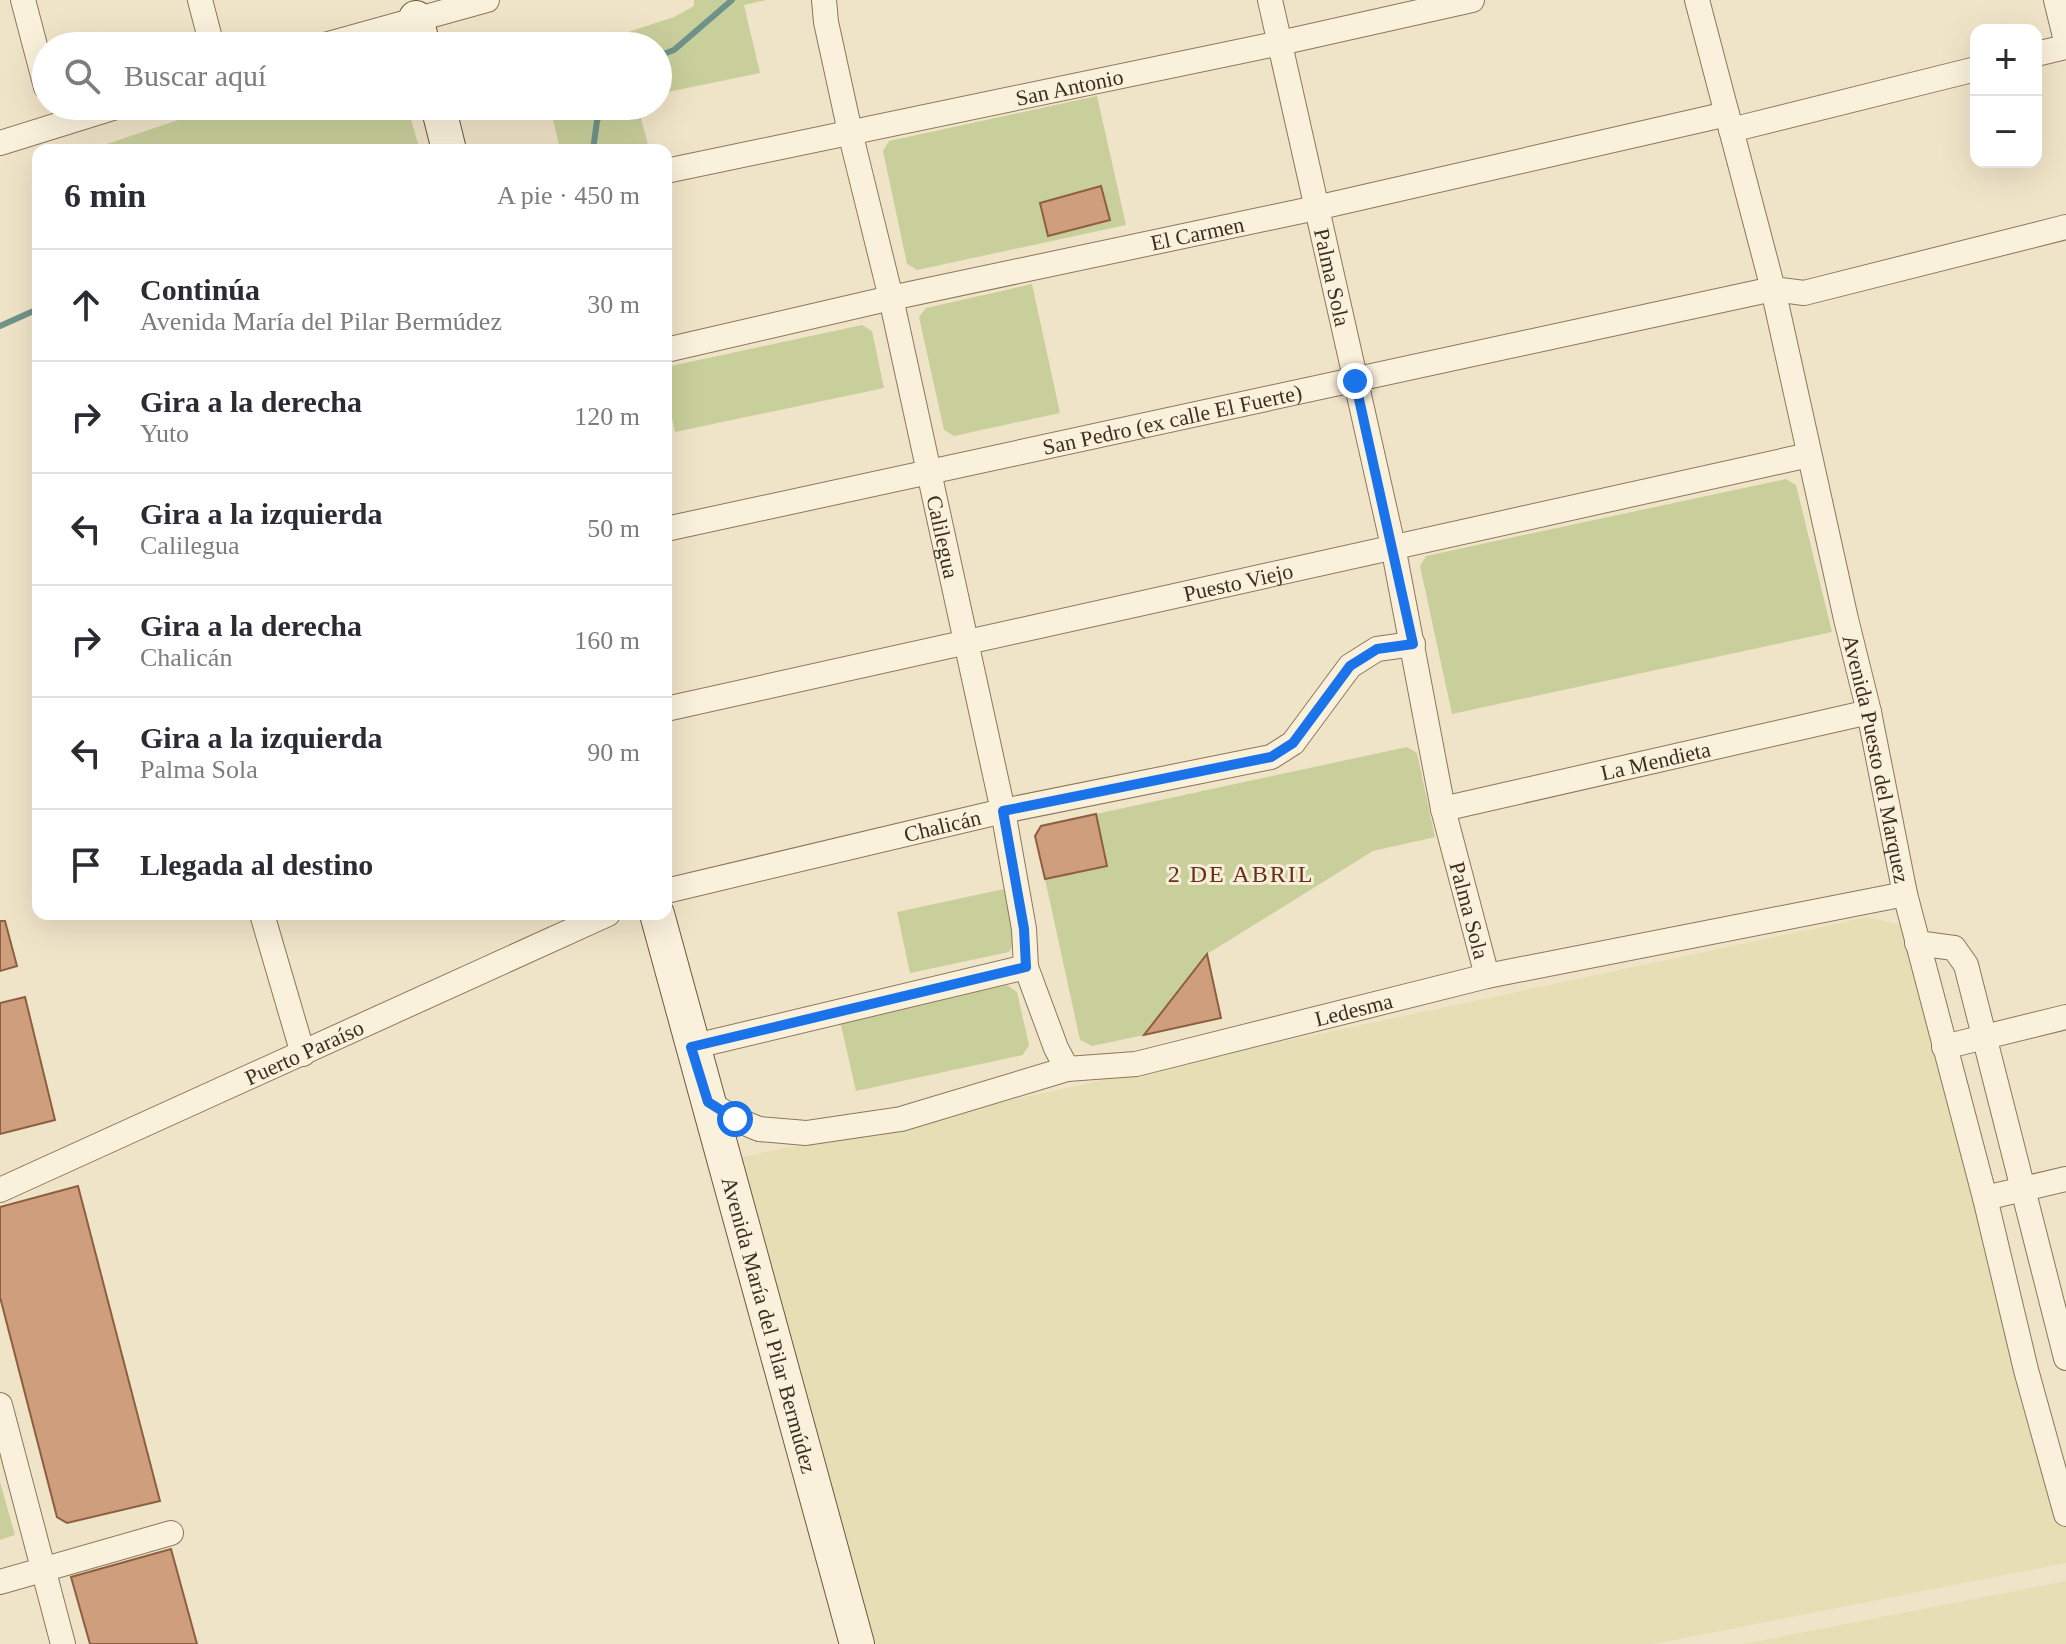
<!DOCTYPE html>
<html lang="es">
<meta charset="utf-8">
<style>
:root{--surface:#fff;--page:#f2f2f3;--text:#2b2b33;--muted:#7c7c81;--line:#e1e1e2}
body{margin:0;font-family:"Times New Roman",serif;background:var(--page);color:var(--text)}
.controls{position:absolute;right:24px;top:24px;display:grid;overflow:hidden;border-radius:16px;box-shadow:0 8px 32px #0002}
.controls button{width:72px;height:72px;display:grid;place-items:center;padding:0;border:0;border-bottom:2px solid var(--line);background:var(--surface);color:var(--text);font:40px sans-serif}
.stop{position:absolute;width:24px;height:24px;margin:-18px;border:6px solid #1a73e8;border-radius:50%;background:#fff}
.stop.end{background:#1a73e8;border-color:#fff;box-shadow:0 2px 8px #0008}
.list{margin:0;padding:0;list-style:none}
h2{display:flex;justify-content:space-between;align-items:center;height:104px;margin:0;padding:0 32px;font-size:34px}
h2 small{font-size:26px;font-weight:400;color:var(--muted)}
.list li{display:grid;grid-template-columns:52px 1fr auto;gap:24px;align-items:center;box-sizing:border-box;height:112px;padding:0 32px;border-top:2px solid var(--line)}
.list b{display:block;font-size:30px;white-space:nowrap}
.list p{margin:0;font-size:26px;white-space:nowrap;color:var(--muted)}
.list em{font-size:26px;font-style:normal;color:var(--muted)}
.icon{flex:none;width:44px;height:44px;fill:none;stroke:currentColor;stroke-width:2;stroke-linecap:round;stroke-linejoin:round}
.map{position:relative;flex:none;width:2066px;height:1644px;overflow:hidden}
.search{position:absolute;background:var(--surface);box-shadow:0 8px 32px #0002;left:32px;top:32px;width:640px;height:88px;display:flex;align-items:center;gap:20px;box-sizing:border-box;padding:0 28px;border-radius:44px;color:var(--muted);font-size:30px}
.panel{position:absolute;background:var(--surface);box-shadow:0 8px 32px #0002;left:32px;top:144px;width:640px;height:776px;border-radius:16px}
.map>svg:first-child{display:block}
</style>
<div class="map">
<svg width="2066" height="1644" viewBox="0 0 2066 1644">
<rect width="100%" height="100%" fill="#f0e4c8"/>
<path fill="#e6deb5" d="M 1868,917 L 1903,926 L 2041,1473 L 2066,1521 L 2066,1563 L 1654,1644 L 874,1644 L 738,1158 Z
M 2066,1581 L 2066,1644 L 1744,1644 Z"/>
<path fill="#c9cf9b" d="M 694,0 L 766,0 L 744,5 L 760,73 L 658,94 L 658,46 L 585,46 L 674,17 L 694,6 Z
M 1097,96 L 1126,225 L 917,270 L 907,264 L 883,151 L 889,141 Z
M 220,106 L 407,106 L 420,150 L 89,150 Z
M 550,106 L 638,106 L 649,149 L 560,150 Z
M 1032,284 L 1060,413 L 954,436 L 944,430 L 919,317 L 926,308 Z
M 862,325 L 872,331 L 884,388 L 675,432 L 666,390 L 666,367 Z
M 1786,479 L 1796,485 L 1832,632 L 1452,714 L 1420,566 L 1426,556 Z
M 1407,747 L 1417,753 L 1435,837 L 1373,851 L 1207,954 L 1144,1035 L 1092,1046 L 1080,1040 L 1045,879 L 1107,866 L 1096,814 Z
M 1004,889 L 1015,943 L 1009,952 L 910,973 L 897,912 Z
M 1007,985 L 1017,992 L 1029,1045 L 1023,1055 L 856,1091 L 840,1021 Z
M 0,1482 L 15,1535 L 0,1540 Z"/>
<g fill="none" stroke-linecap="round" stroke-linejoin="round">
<path stroke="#6f938a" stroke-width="6" d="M 658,56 L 674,50 L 732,0
M 593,150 L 597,121 L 604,106
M 0,326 L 38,309"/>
</g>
<path fill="#cf9f7d" stroke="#8d5f41" stroke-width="2" d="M 1101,186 L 1110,220 L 1048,236 L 1040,203 Z
M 1096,814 L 1107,866 L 1045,879 L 1035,836 L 1041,826 Z
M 0,921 L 5,921 L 17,966 L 0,971 Z
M 1207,954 L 1221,1018 L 1144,1035 Z
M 25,997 L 55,1120 L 0,1134 L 0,1003 Z
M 78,1186 L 160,1501 L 67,1523 L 57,1517 L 0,1297 L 0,1207 Z
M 171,1549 L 197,1644 L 90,1644 L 71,1577 Z"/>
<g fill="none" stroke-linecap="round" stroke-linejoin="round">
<g stroke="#8d765c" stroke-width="26">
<g id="street">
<path d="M 23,0 L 46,87"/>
<path d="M 200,0 L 212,46"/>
<path id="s1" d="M 824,0 L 826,22 L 850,132 L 891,298 L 1003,811 L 1024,929 L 1026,967 L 1056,1048 L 1067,1069"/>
<path id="s2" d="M 1270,0 L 1393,546 L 1443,809 L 1487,976"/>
<path id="s3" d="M 1697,0 L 1773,289 L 1846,619 L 1869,712 L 1905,894 L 1985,1198 L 2026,1370 L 2066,1514"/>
<path d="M 2056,0 L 2066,41"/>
<path d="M 321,46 L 487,0"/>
<path d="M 2036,54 L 2066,47"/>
<path d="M 1731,130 L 1976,69"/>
<path d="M 0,143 L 119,106"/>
<path id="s4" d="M 666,171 L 1280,43 L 1472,0"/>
<path id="s5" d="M 666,350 L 891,298 L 1316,208 L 1727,114"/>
<path id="s6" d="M 666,529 L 1773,289 L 1804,293 L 2066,227"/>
<path id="s7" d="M 666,709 L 1809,455"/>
<path id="s8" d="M 1443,809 L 1869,712"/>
<path id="s9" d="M 666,891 L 1003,811 L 1271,757 L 1293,743 L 1350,666 L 1377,649 L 1413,644"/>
<path d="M 262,914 L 303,1054"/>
<path d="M 1917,943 L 1954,948 L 1966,965 L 2066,1358"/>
<path d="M 691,1047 L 1026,967"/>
<path d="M 1944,1047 L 2066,1017"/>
<path id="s10" d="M 708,1102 L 735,1119 L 759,1129 L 806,1133 L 901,1119 L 1067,1069 L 1136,1064 L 1487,976 L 1905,894"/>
<path id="s11" d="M 0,1190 L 608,914"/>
<path d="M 1985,1198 L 2066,1179"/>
<path d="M 0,1405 L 63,1644"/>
<path d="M 0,1582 L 171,1533"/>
</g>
</g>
<g stroke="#6f573f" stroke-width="36">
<g id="secondary">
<path d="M 416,18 L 423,46"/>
<path d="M 438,106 L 449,150"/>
<path id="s12" d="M 657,914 L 857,1644"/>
</g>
</g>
<use href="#street" stroke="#faf1dc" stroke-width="24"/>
<use href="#secondary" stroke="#faf1dc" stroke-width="34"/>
</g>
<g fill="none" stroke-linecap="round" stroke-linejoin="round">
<path stroke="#1a73e8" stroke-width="10" d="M 735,1119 L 708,1102 L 691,1047 L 1026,967 L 1024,929 L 1003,811 L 1271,757 L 1293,743 L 1350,666 L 1377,649 L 1413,644 L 1355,381"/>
</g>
<g text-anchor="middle" stroke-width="6" stroke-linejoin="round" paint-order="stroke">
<g font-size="22" fill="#3d2e20" stroke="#f7eed8">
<text dy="8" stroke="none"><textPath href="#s4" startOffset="412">San Antonio</textPath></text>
<text dy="8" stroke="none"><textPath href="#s5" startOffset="544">El Carmen</textPath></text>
<text dy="8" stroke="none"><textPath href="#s2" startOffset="284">Palma Sola</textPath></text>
<text dy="8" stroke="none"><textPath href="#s6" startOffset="518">San Pedro (ex calle El Fuerte)</textPath></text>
<text dy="8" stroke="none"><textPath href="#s1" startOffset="550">Calilegua</textPath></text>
<text dy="8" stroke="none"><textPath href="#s7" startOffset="586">Puesto Viejo</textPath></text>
<text dy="8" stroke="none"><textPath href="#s3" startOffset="780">Avenida Puesto del Marquez</textPath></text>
<text dy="8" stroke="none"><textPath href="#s8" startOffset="218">La Mendieta</textPath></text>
<text dy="8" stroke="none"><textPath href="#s9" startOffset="284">Chalicán</textPath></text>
<text dy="8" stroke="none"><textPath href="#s2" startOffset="932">Palma Sola</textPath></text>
<text dy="8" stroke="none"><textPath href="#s10" startOffset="668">Ledesma</textPath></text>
<text dy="8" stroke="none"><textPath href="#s11" startOffset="334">Puerto Paraíso</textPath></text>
<text dy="8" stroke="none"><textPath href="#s12" startOffset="426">Avenida María del Pilar Bermúdez</textPath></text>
</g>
<g font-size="24" letter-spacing="2" fill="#6b2e1e" stroke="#f7eed8">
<text x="1241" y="882">2 DE ABRIL</text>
</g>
</g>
</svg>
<div class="controls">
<button>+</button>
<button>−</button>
</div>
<div class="stop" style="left:735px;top:1119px"></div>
<div class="stop end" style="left:1355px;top:381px"></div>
<div class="search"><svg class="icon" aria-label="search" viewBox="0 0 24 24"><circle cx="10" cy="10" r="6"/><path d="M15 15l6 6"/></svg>Buscar aquí</div>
<section class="panel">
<h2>6 min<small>A pie · 450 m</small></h2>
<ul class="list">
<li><svg class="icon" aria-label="ahead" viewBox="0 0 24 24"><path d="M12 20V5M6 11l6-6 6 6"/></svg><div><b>Continúa</b><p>Avenida María del Pilar Bermúdez</p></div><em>30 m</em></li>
<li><svg class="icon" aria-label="right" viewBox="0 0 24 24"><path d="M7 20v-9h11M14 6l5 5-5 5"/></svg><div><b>Gira a la derecha</b><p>Yuto</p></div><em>120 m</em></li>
<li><svg class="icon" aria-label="left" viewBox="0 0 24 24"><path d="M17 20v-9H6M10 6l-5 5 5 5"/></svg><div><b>Gira a la izquierda</b><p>Calilegua</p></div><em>50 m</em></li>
<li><svg class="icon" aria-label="right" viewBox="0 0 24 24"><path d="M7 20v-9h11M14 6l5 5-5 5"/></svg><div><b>Gira a la derecha</b><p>Chalicán</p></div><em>160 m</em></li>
<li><svg class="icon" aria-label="left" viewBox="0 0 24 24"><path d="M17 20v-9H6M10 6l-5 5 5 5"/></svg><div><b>Gira a la izquierda</b><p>Palma Sola</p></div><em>90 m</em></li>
<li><svg class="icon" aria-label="arrive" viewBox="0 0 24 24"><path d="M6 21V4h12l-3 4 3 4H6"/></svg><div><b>Llegada al destino</b></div></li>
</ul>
</section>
</div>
